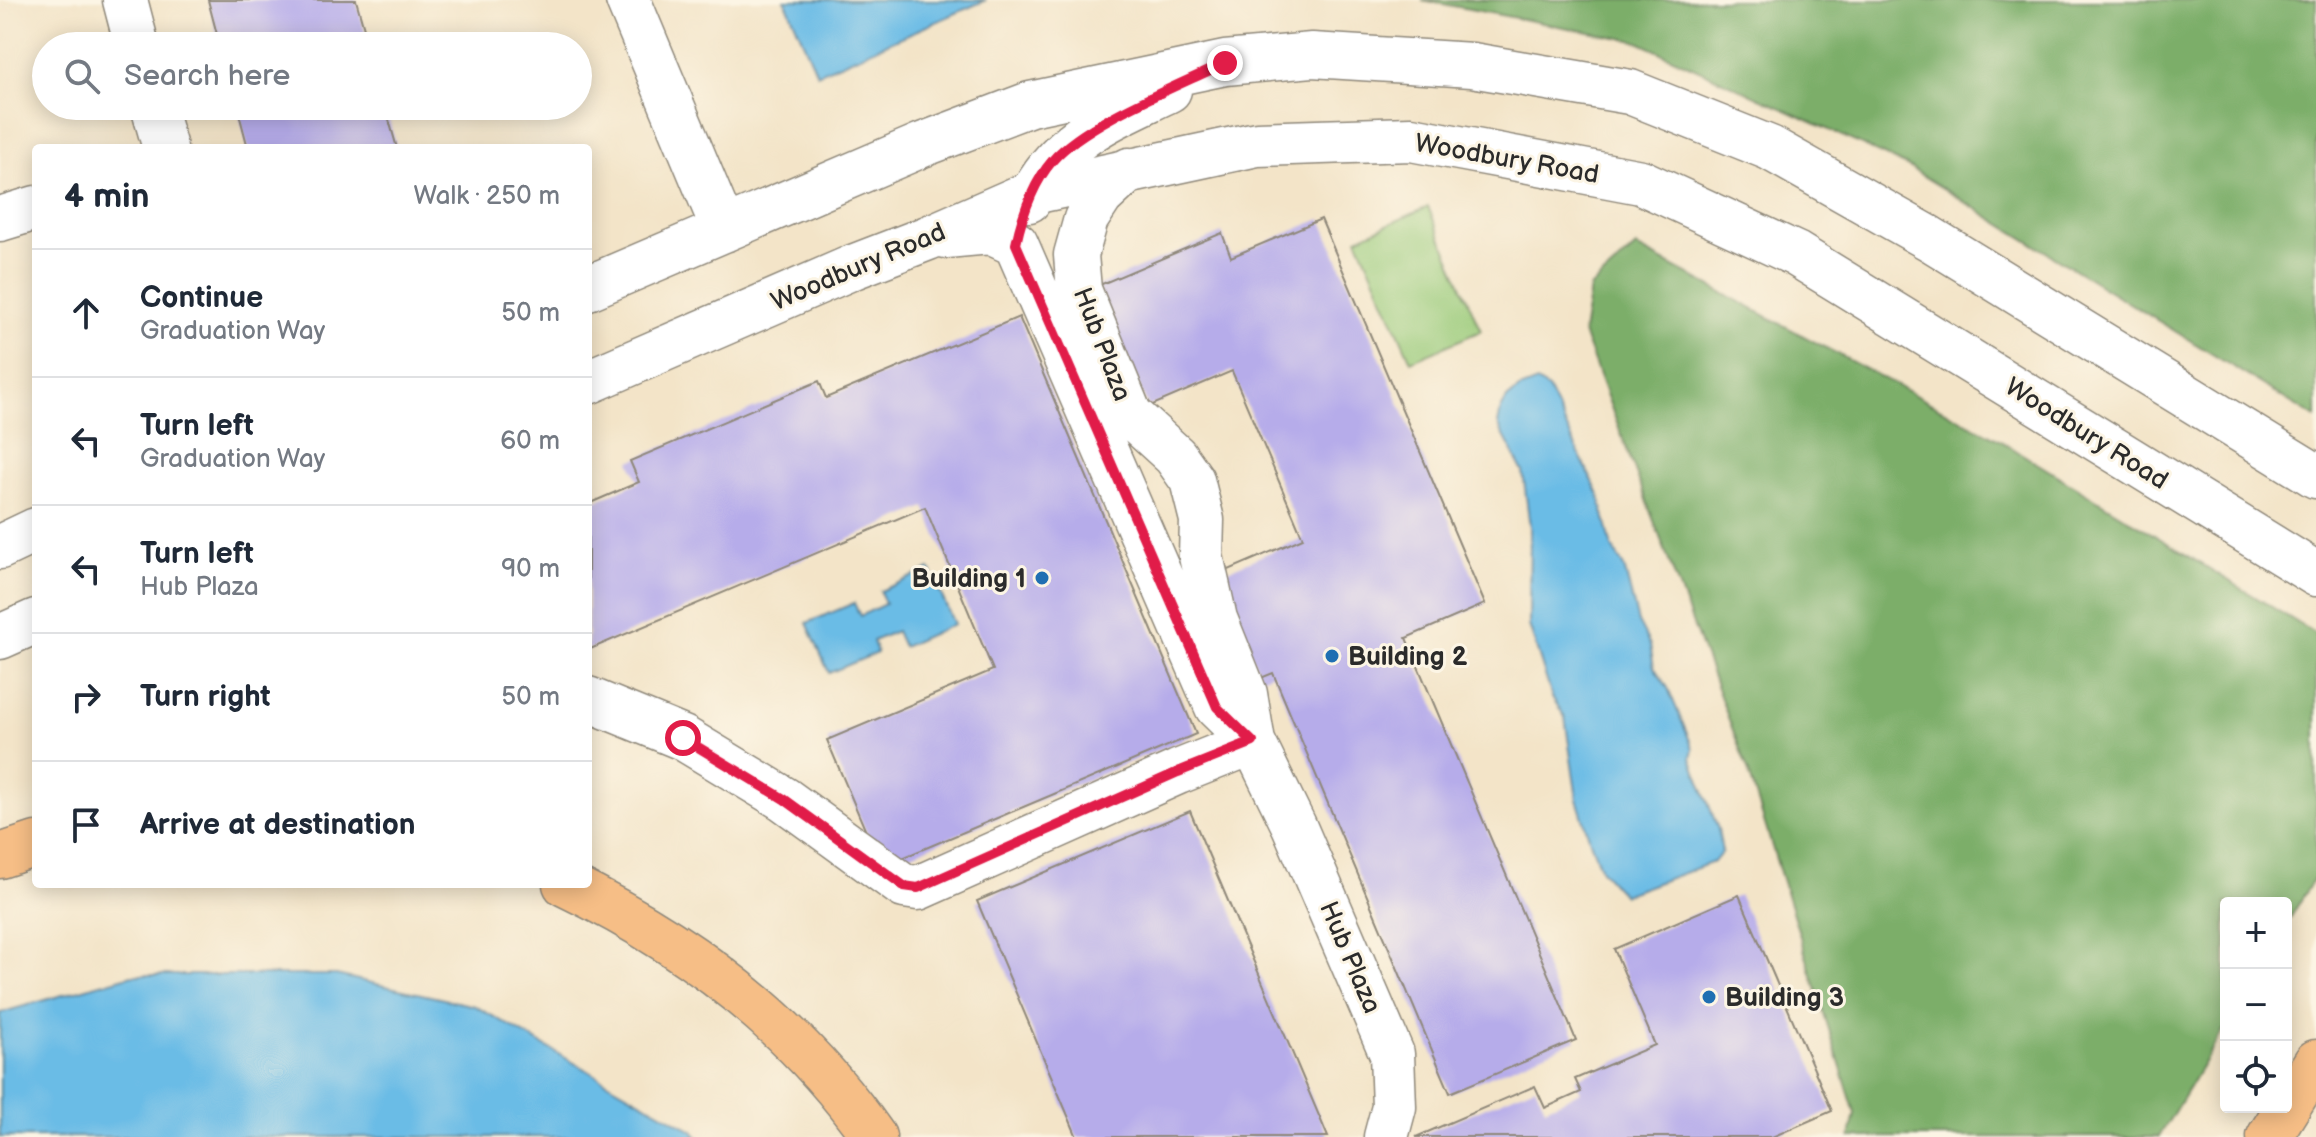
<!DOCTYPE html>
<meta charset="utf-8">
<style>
:root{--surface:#fff;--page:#f6f6f7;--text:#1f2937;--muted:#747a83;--line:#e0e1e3}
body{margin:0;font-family:"Balsamiq Sans",sans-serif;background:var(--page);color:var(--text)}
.controls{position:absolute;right:24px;bottom:24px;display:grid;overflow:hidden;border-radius:8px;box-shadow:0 4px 20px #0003}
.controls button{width:72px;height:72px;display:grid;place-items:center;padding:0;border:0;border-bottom:2px solid var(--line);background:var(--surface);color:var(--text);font:40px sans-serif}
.stop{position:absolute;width:24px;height:24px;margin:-18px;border:6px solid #e11d48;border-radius:50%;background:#fff}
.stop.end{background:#e11d48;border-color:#fff;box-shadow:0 2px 8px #0008}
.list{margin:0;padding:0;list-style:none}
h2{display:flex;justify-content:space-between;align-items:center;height:104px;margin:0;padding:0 32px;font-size:34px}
h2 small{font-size:26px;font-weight:400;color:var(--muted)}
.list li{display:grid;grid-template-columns:52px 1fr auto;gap:24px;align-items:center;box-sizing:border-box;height:128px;padding:0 32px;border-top:2px solid var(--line)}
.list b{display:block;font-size:30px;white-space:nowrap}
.list p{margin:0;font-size:26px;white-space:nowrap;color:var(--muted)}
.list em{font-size:26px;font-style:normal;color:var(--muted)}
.icon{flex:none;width:44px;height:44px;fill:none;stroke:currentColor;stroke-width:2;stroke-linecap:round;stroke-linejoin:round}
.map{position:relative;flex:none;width:2316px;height:1137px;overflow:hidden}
.search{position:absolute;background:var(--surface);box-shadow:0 4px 20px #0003;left:32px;top:32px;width:560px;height:88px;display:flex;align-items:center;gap:20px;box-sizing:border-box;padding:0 28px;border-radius:44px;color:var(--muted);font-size:30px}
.panel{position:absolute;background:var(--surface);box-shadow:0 4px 20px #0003;left:32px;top:144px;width:560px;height:744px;border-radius:8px}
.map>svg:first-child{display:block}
</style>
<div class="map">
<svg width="2316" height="1137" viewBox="0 0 2316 1137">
<rect width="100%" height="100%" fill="#fcf5e5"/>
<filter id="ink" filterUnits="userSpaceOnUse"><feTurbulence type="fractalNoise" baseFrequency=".0125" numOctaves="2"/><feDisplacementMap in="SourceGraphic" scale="16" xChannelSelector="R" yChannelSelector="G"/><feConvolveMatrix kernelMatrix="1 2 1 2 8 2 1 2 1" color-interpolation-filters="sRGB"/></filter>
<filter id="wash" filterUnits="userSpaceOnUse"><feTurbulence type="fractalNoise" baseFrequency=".006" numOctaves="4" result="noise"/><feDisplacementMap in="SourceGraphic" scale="32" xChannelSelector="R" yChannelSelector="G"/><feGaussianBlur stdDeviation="1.8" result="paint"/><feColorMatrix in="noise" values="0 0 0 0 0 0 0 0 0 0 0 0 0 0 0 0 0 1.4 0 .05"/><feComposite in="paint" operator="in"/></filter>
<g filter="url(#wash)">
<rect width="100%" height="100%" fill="#f3e4c8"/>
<path fill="#9aca79" stroke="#627a52" stroke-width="2" d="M 1428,207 L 1481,331 L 1411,361 L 1357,238 Z"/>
<path fill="#7bae69" stroke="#536c4a" stroke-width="2" d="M 1422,0 L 2316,0 L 2316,418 L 1905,165 L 1636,41 Z
M 1636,247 L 1996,438 L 2316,634 L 2316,875 L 2286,925 L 2286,903 L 2226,903 L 2226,1026 L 2159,1137 L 1850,1137 L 1855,1113 L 1749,773 L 1583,333 L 1590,288 Z"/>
<path fill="#6bbce6" stroke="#4b7488" stroke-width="2" d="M 785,0 L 986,0 L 817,74 Z
M 1537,382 L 1548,389 L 1599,495 L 1612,547 L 1624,567 L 1638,622 L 1650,645 L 1654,667 L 1668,688 L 1693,748 L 1691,758 L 1718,829 L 1722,852 L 1714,862 L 1623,895 L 1601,870 L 1592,847 L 1577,799 L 1565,717 L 1552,697 L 1529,625 L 1530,527 L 1523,472 L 1498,424 L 1501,409 L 1507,399 L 1519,389 Z
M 930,569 L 954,624 L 903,647 L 896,631 L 873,641 L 877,653 L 829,673 L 807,623 L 854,603 L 860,616 L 885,604 L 880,591 Z
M 132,975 L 336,975 L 475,1006 L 693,1131 L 698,1137 L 0,1137 L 0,1013 Z"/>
<g id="blocks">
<path fill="#b6acea" d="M 208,0 L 356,0 L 369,46 L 220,46 Z
M 237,106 L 385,106 L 397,148 L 248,148 Z
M 1321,219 L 1485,604 L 1406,638 L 1576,1040 L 1450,1093 L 1273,673 L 1261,678 L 1217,575 L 1303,538 L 1232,371 L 1148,407 L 1097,286 L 1222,233 L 1231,257 Z
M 1019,317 L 1196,734 L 881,867 L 827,740 L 993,670 L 925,507 L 588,650 L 588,504 L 639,482 L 630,461 L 819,381 L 826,398 Z
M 1190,811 L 1328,1137 L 1077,1137 L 977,901 Z
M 1739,895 L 1832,1111 L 1772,1137 L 1416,1137 L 1535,1086 L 1545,1108 L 1581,1092 L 1575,1079 L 1655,1045 L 1614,949 Z"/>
</g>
</g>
<g filter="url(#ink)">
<use href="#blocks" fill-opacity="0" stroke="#8f887a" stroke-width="2"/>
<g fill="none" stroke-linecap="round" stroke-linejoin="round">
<g stroke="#8f887a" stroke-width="47">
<path id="minor" d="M 125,0 L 137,46
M 628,0 L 724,230
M 153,106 L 165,148
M 1129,170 L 1101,196 L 1086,219 L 1076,255 L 1079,290 L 1130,415 L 1175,456 L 1192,480 L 1202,520 L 1201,556 L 1215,619 L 1245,694 L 1253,742 L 1294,826 L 1392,1054 L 1394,1107 L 1386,1137
M 1029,200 C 1059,137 1110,119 1169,90
M 0,219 L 36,208
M 946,236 L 990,232 L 1016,244 L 1217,707 L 1253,742
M 588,288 L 922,145 L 1030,104 L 1225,63 L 1312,55 L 1472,65 L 1630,92 L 1770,148 L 1929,238 L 2316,476
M 588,382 L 853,267 L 928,238 L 1033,192 L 1257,144 L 1411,139 L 1641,182 L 1796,254 L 2316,574
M 0,547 L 36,530
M 0,637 L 36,621
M 588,699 L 683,738 L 784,799 L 904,886 L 918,888 L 1178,772 L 1253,742"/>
</g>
<g stroke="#8f887a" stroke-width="47">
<path id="highway" d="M 0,856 L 36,844
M 565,884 C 688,943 795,1024 874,1137
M 2269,1137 L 2316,1062"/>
</g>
<use href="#minor" stroke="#fff" stroke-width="44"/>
<use href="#highway" stroke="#f6be86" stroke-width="44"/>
</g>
</g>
<g fill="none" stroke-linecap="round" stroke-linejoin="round" filter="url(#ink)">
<path stroke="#e11d48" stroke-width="10" d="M 683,738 L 784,799 L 904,886 L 918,888 L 1178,772 L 1253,742 L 1217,707 L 1016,244 C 1022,216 1033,183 1053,160 C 1086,122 1178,86 1225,63"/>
</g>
<g fill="#1f6fb2" stroke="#fcf5e5" stroke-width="3">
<circle cx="1042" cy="578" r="8"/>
<circle cx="1332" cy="656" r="8"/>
<circle cx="1709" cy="997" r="8"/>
</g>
<g text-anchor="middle" stroke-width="6" stroke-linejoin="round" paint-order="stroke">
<g font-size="26" fill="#2b2b2b" stroke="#fcf5e5">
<text transform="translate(1507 158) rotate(10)" y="9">Woodbury Road</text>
<text transform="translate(858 266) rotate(-23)" y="9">Woodbury Road</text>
<text transform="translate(1103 344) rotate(69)" y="9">Hub Plaza</text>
<text transform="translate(2087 433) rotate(32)" y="9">Woodbury Road</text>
<text transform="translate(1351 957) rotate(67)" y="9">Hub Plaza</text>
</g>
<g font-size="26" font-weight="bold" fill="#2b2b2b" stroke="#fcf5e5" text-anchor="start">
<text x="1026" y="587" text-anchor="end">Building 1</text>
<text x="1348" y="665">Building 2</text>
<text x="1725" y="1006">Building 3</text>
</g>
</g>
</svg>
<div class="controls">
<button>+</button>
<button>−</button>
<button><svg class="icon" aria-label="locate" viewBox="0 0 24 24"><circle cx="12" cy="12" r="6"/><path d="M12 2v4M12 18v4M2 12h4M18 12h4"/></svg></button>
</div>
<div class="stop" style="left:683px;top:738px"></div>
<div class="stop end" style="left:1225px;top:63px"></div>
<div class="search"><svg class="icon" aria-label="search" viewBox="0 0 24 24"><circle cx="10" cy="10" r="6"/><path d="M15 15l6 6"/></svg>Search here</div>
<section class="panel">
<h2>4 min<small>Walk · 250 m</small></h2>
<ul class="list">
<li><svg class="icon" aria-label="ahead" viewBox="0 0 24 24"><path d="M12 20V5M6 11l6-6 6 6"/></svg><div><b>Continue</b><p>Graduation Way</p></div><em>50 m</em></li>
<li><svg class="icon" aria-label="left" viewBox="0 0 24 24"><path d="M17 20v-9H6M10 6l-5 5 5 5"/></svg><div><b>Turn left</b><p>Graduation Way</p></div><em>60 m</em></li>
<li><svg class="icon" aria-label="left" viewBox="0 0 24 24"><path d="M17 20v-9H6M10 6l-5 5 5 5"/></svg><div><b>Turn left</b><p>Hub Plaza</p></div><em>90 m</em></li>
<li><svg class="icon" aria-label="right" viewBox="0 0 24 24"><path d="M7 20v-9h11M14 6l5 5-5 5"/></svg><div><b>Turn right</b></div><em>50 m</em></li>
<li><svg class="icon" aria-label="arrive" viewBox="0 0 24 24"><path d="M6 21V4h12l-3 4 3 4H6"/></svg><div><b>Arrive at destination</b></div></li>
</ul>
</section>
</div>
